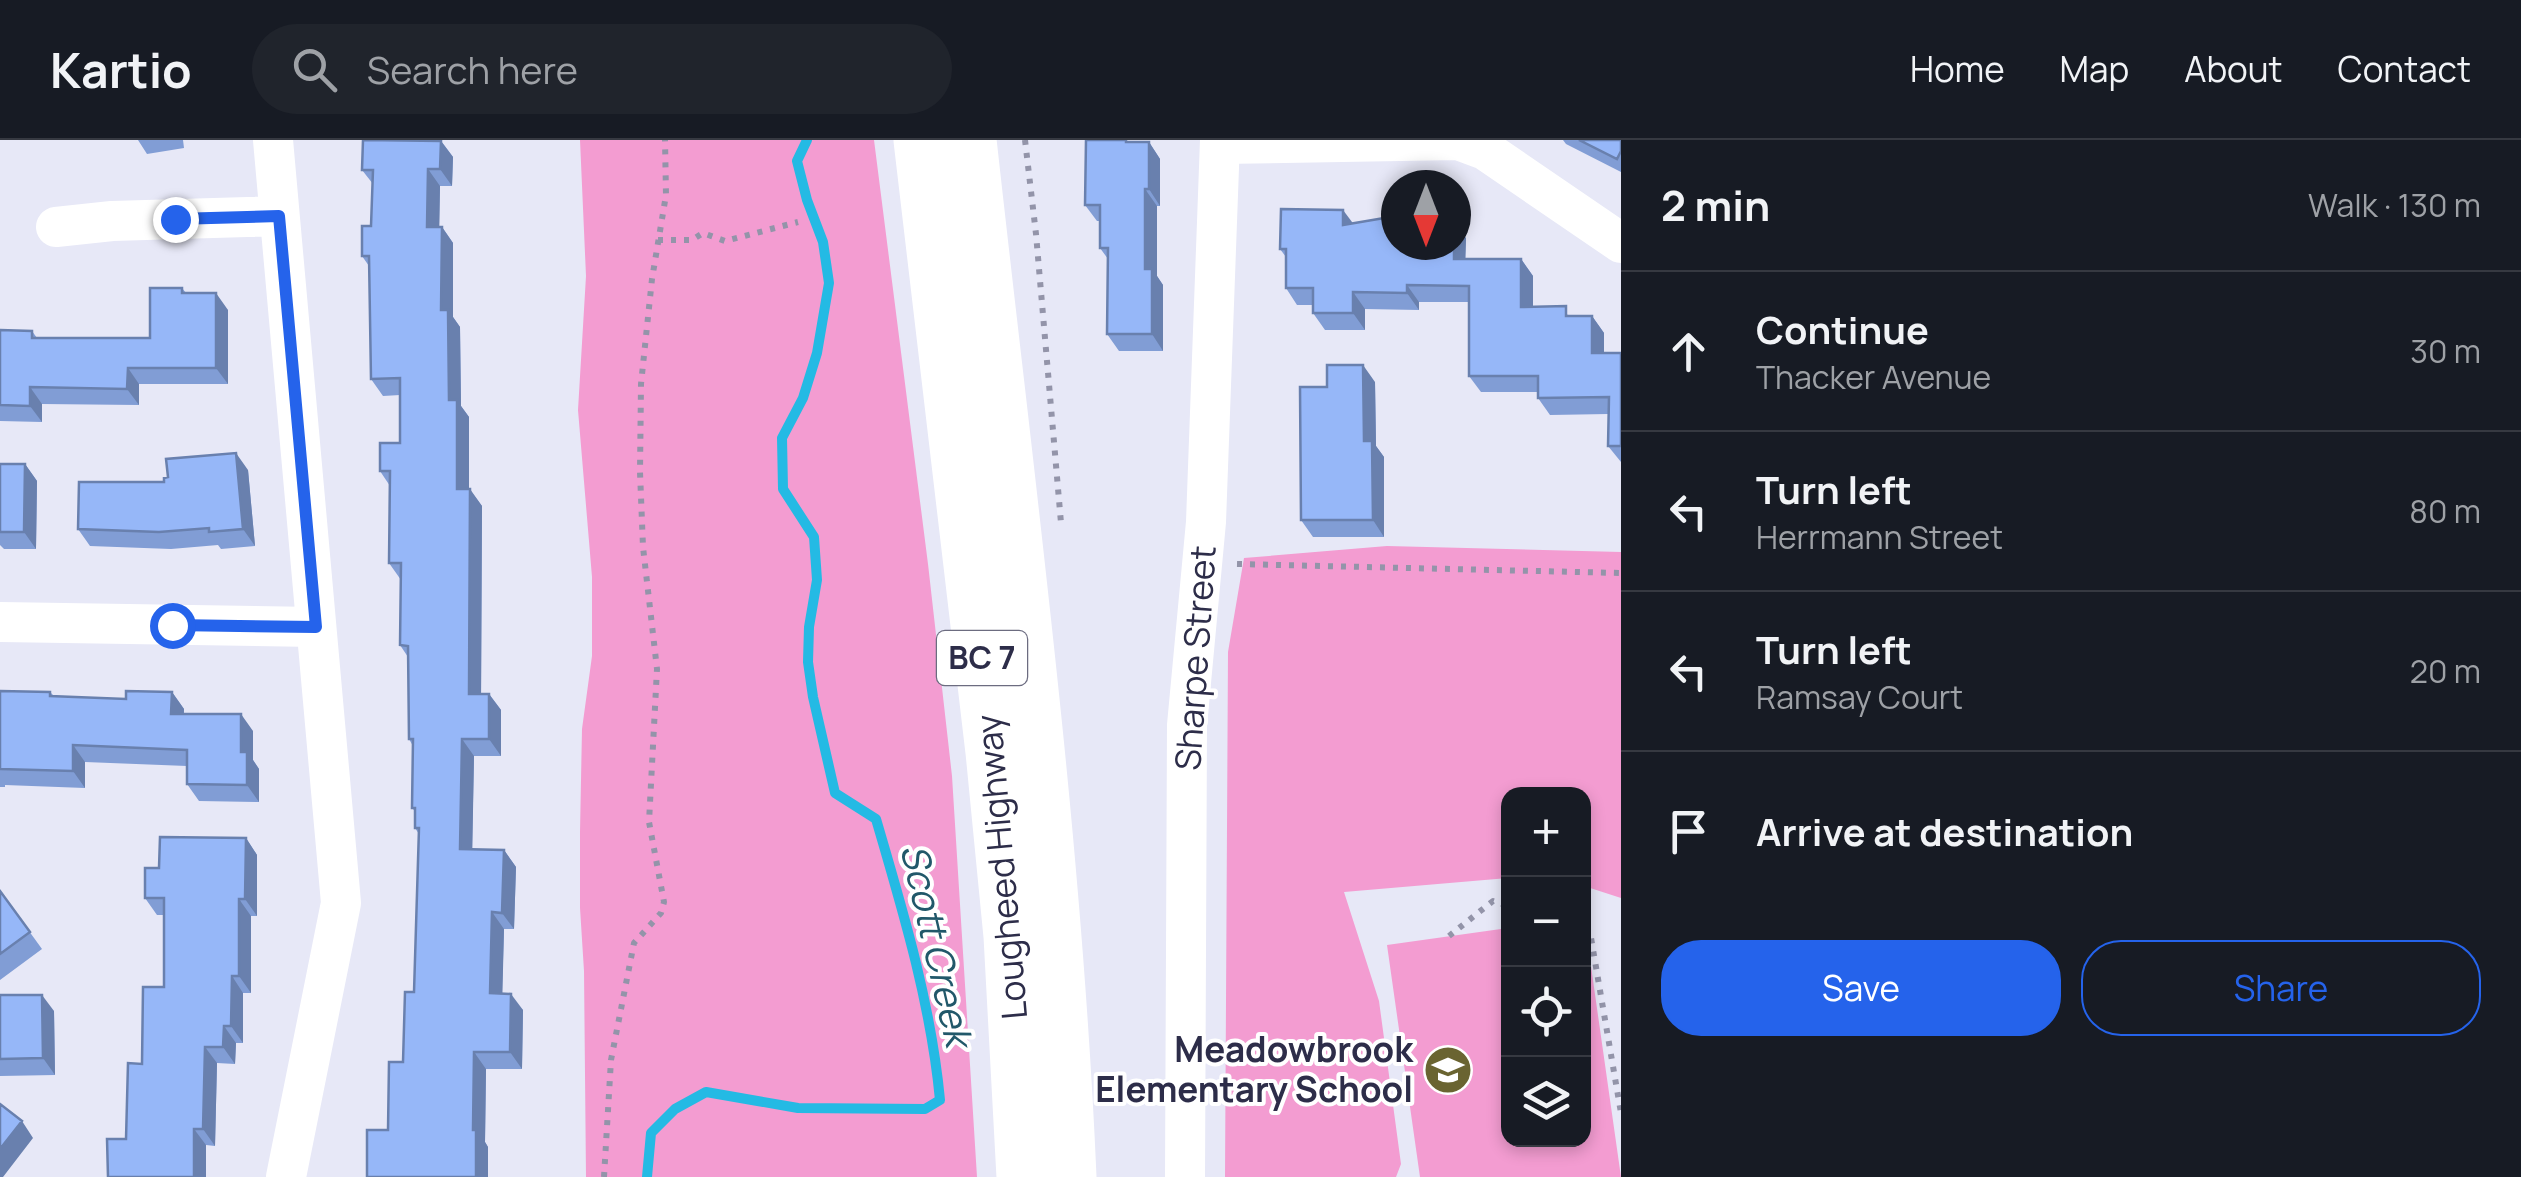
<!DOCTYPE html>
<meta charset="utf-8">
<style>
:root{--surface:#171b24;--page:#20242c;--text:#f1f3f6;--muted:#9ea1a6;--line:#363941;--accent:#2563eb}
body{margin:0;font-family:Manrope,sans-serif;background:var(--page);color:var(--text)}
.controls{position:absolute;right:30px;bottom:30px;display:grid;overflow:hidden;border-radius:20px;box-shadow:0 5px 15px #0003}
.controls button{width:90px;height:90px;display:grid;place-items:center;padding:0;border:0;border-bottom:2px solid var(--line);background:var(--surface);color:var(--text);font:50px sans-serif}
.compass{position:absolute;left:1381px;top:30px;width:90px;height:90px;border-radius:50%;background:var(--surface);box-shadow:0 5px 15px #0003;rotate:180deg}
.stop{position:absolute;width:30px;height:30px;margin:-22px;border:8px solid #2563eb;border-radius:50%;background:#fff}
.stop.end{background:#2563eb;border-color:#fff;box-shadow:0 2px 10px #0008}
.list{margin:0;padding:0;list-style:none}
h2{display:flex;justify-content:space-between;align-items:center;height:130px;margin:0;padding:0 40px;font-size:42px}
h2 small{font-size:32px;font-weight:400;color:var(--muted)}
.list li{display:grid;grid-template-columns:65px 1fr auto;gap:30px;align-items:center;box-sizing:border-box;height:160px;padding:0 40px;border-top:2px solid var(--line)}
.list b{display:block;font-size:38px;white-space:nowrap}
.list p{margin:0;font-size:32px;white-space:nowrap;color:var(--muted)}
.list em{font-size:32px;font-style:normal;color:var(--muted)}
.actions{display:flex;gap:20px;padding:30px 40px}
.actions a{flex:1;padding:22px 0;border:2px solid var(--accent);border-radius:40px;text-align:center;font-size:35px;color:var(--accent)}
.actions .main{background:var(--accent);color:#fff}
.icon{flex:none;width:55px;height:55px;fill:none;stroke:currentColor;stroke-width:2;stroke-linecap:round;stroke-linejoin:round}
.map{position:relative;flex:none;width:1621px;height:1037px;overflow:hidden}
header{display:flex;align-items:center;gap:60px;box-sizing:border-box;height:140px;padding:0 50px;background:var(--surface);border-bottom:2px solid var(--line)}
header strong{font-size:48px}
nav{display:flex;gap:55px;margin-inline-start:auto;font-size:35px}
.search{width:700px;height:90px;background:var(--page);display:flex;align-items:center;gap:25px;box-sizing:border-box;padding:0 35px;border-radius:55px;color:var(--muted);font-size:38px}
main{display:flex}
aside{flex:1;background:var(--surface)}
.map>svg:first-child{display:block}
</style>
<header>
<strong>Kartio</strong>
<div class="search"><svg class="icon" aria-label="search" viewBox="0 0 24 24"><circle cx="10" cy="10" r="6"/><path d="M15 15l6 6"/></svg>Search here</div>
<nav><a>Home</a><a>Map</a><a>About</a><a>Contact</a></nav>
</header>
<main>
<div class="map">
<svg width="1621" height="1037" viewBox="0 0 1621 1037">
<rect width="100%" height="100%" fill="#e7e8f7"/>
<path fill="#f39cd1" d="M 580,0 L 874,0 L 928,424 L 952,636 L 977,1037 L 586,1037 L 584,831 L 580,768 L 580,692 L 582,589 L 592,516 L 592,437 L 578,270 L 586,136 Z
M 1387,406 L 1621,412 L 1621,758 L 1584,746 L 1584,654 L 1508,654 L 1508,738 L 1344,752 L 1379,861 L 1401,1024 L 1396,1037 L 1225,1037 L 1228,512 L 1244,418 Z
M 1584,777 L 1621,1037 L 1420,1037 L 1387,805 L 1508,788 L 1508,1000 L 1584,1000 Z"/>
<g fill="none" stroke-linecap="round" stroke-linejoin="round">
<path stroke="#24bae4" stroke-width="10" d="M 647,1037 L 651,993 L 675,969 L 706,952 L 798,968 L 925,969 L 940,960 C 931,864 903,771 876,679 L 835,653 L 813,557 L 808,522 L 809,487 L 817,440 L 814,397 L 783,349 L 782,298 L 803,258 L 817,213 L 829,143 L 823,102 L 807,60 L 797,21 L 807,0"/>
<path stroke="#9394a9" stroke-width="6" stroke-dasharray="5 8" stroke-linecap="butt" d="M 1025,0 L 1036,94 L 1061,383
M 658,100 L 692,100 L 703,93 L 725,101 L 798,82
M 1237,424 L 1621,433
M 1584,790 L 1590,792 L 1621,973
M 1449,796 L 1493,761 L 1508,766
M 604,1037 L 611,920 L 634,803 L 661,773 L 664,762 L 649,682 L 657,529 L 643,407 L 640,332 L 641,244 L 652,139 L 666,55 L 665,0"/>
<path stroke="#fff" stroke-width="40" d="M 273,0 L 341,763 L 286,1037
M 1220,4 L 1458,0 L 1485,10 L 1621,103
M 56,87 L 112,81 L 279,76
M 0,482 L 316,487
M 1185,1037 L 1187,585 L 1206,382 L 1220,0"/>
<path stroke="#fff" stroke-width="55" d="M 921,0 L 993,612 L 1011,796 L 1024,1037
M 969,0 C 1007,345 1054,690 1069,1037"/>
</g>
<path fill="#819dd5" d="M 138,0 L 183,0 L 184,8 L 147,14 Z
M 1563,0 L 1621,0 L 1621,32 L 1566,4 Z
M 441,1 L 453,17 L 452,46 L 440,46 L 439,87 L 442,87 L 453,103 L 453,177 L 460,187 L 461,266 L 469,277 L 469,349 L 482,366 L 481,554 L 489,554 L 501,570 L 501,616 L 474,616 L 472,710 L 504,710 L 516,727 L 514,789 L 504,789 L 502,853 L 523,870 L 522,929 L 486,929 L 485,1002 L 488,1007 L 388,990 L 403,922 L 414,852 L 419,694 L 415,688 L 415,671 L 412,668 L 413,606 L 409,599 L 408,517 L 400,505 L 401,440 L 389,423 L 390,346 L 380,331 L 400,303 L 400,255 L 383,256 L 371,239 L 369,126 L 362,116 L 371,86 L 373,44 L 362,30 Z
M 1138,2 L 1149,2 L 1160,19 L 1160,66 L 1157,66 L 1157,136 L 1163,145 L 1163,211 L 1119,211 L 1107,194 L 1108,119 L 1100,108 L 1100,81 L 1097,81 L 1085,65 Z
M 1353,83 L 1466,98 L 1465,119 L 1521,119 L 1533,136 L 1533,167 L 1573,176 L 1592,176 L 1604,193 L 1604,213 L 1621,213 L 1621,322 L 1608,306 L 1608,274 L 1550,275 L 1538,258 L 1538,252 L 1481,252 L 1469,236 L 1469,162 L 1419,162 L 1419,170 L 1365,169 L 1365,190 L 1325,190 L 1313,173 L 1313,165 L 1297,165 L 1286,148 L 1286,117 L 1280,109 Z
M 182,148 L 186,153 L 228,170 L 228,244 L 139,244 L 139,265 L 42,264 L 42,282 L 0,281 L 0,190 L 32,191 L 37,198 L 150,198 Z
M 1375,242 L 1376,306 L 1384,317 L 1384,397 L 1313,397 L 1301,380 L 1327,247 Z
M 0,324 L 25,324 L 37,341 L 36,409 L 4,409 L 0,405 Z
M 248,330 L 255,406 L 221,409 L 218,405 L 171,409 L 90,406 L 78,389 L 164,342 Z
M 0,551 L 50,552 L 54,556 L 126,559 L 172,552 L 184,569 L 184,574 L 253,591 L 253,620 L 259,629 L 259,662 L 199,661 L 187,644 L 187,626 L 85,622 L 85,648 L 5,645 L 5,647 L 0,647 Z
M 246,698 L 257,715 L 257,776 L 251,776 L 251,853 L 243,853 L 243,903 L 236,903 L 235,924 L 217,923 L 215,1006 L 206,1005 L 206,1037 L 108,1037 L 126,999 L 142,924 L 164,847 L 164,775 L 157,775 L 145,758 L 159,728 Z
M 0,751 L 42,809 L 0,840 Z
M 0,855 L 54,871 L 55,935 L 0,936 Z"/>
<path fill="#6980ae" d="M 441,1 L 453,17 L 452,46 L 440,29 Z
M 1149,2 L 1160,19 L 1160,66 L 1149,49 Z
M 428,29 L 440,46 L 439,103 L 427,87 Z
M 1145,49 L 1157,66 L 1157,136 L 1163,145 L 1163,211 L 1152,194 L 1145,129 Z
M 1343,70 L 1355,86 L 1343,85 Z
M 1456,84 L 1466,98 L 1465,136 L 1454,119 L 1454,105 L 1456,105 Z
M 442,87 L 453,103 L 453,177 L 460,187 L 461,266 L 469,277 L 469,366 L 457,349 L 441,170 Z
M 1521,119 L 1533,136 L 1533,184 L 1521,167 Z
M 1407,145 L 1419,162 L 1419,170 L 1407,153 Z
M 1353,152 L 1365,169 L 1365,190 L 1353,173 Z
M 216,153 L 228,170 L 228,244 L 216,228 Z
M 1592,176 L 1604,193 L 1604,230 L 1592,213 Z
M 1363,225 L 1375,242 L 1376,306 L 1384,317 L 1384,397 L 1373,380 L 1364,301 Z
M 128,228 L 139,244 L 139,265 L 127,249 Z
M 30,247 L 42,264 L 42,282 L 30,266 Z
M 236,313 L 248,330 L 255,406 L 243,389 Z
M 25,324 L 37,341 L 36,409 L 24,392 Z
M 470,349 L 482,366 L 481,571 L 469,554 Z
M 172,552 L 184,569 L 183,591 L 171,574 Z
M 489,554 L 501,570 L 501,616 L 489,599 Z
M 241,574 L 253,591 L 253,620 L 259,629 L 259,662 L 247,645 L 241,612 Z
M 462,599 L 474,616 L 472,726 L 460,709 Z
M 73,605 L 85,622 L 85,648 L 73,631 Z
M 246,698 L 257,715 L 257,776 L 245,759 Z
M 504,710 L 516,727 L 514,789 L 502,773 Z
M 239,759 L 251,776 L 251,853 L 239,836 Z
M 492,772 L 504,789 L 502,870 L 490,853 Z
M 232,836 L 243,853 L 243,903 L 231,886 Z
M 511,854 L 523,870 L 522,929 L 510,912 Z
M 42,855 L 54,871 L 55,935 L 43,918 Z
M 224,886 L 236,903 L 235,924 L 223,907 Z
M 205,907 L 217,923 L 215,1006 L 203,989 Z
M 474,912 L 486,929 L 485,1002 L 488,1007 L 488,1037 L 476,1037 L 473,990 Z
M 22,981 L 33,998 L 3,1037 L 0,1037 L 0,1009 Z
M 194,989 L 206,1005 L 206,1037 L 194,1037 Z"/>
<path fill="#96b7f8" stroke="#6980ae" stroke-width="2.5" d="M 363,0 L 441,1 L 440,29 L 428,29 L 427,87 L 442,87 L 441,170 L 448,170 L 449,260 L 457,260 L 457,349 L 470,349 L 469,554 L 489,554 L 489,599 L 462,599 L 460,709 L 504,710 L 502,773 L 492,772 L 490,853 L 511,854 L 510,912 L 474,912 L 473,990 L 476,990 L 476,1037 L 367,1037 L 367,990 L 388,990 L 389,922 L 403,922 L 405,852 L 414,852 L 419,688 L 415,688 L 415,668 L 412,668 L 413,599 L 409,599 L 408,506 L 400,505 L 401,423 L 389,423 L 390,331 L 380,331 L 380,303 L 400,303 L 400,238 L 371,239 L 369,116 L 362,116 L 362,86 L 371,86 L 373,30 L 362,30 Z
M 1086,0 L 1126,0 L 1126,2 L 1149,2 L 1149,49 L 1145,49 L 1145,129 L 1152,129 L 1152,194 L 1107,194 L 1108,108 L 1100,108 L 1100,65 L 1085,65 Z
M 1579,0 L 1621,0 L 1621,11 L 1617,19 Z
M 1281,69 L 1343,70 L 1343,85 L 1396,76 L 1396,105 L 1454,105 L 1454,119 L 1521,119 L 1521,167 L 1566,166 L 1566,176 L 1592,176 L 1592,213 L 1621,213 L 1621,306 L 1608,306 L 1609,257 L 1538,258 L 1538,236 L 1469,236 L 1469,146 L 1407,145 L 1407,153 L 1353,152 L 1353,173 L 1313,173 L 1313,148 L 1286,148 L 1286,109 L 1280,109 Z
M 150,148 L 182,148 L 182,153 L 216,153 L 216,228 L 128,228 L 127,249 L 30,247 L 30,266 L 0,265 L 0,190 L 32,191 L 32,198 L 150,198 Z
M 1327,225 L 1363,225 L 1364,301 L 1372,301 L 1373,380 L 1301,380 L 1300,247 L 1327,247 Z
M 236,313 L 243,389 L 209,392 L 209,388 L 159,392 L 78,389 L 79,342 L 164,342 L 164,338 L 168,337 L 166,319 Z
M 0,324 L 25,324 L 24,392 L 0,392 Z
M 0,551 L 50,552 L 50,556 L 126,559 L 126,551 L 172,552 L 171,574 L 241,574 L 241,612 L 247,612 L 247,645 L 187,644 L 187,610 L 73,605 L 73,631 L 0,629 Z
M 160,697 L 246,698 L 245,759 L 239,759 L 239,836 L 232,836 L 231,886 L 224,886 L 223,907 L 205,907 L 203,989 L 194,989 L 194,1037 L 108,1037 L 107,999 L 126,999 L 128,923 L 142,924 L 143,847 L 164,847 L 164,758 L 145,758 L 145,728 L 159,728 Z
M 0,751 L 30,792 L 0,814 Z
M 0,855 L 42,855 L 43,918 L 0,919 Z
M 0,964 L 22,981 L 0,1009 Z"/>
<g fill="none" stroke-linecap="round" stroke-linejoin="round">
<path stroke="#2563eb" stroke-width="12" d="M 172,485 L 316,487 L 279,76 L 175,79"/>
</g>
<defs>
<g id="school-disc" transform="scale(2.5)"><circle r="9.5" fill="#6a6431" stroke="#fff"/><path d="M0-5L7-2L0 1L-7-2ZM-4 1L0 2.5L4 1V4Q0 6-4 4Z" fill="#fff"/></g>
</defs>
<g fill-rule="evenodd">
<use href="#school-disc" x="1448" y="930"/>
</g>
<g text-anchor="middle" stroke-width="8" stroke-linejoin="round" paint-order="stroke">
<rect fill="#fff" stroke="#6c6c80" stroke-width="2.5" x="937" y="491" width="90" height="54" rx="8"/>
<g font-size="32" font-weight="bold" fill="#2d2d49">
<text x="982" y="529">BC 7</text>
</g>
<g font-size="35" fill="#2d2d49" stroke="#fff">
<text transform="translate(1196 518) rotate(-86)" y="12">Sharpe Street</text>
<text transform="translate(1002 727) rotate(-95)" y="12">Lougheed Highway</text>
</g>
<g font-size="35" font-weight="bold" fill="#2d2d49" stroke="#fff" text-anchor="end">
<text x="1413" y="922">Meadowbrook<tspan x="1413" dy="40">Elementary School</tspan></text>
</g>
<g font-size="38" font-style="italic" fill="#21586a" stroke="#fff">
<text transform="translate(936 805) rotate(77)" y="13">Scott Creek</text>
</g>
</g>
</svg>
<div class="controls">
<button>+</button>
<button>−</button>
<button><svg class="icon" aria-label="locate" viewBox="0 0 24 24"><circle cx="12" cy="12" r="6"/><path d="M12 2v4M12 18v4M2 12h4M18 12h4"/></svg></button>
<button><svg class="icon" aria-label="layers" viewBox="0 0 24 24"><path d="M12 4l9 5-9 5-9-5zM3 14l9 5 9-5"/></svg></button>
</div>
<svg class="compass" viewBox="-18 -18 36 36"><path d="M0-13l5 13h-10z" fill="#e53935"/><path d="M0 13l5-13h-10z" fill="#9ea1a6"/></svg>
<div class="stop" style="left:172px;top:485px"></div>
<div class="stop end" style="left:175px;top:79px"></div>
</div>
<aside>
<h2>2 min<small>Walk · 130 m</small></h2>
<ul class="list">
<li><svg class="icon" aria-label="ahead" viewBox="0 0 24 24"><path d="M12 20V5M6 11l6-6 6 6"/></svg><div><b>Continue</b><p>Thacker Avenue</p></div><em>30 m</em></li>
<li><svg class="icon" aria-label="left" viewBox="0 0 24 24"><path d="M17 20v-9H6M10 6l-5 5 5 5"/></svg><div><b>Turn left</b><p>Herrmann Street</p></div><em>80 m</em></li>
<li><svg class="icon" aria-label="left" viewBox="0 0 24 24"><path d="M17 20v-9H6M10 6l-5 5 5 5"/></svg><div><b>Turn left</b><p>Ramsay Court</p></div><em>20 m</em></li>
<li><svg class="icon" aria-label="arrive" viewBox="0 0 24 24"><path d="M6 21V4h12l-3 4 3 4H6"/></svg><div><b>Arrive at destination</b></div></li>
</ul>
<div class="actions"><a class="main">Save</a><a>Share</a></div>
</aside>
</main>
